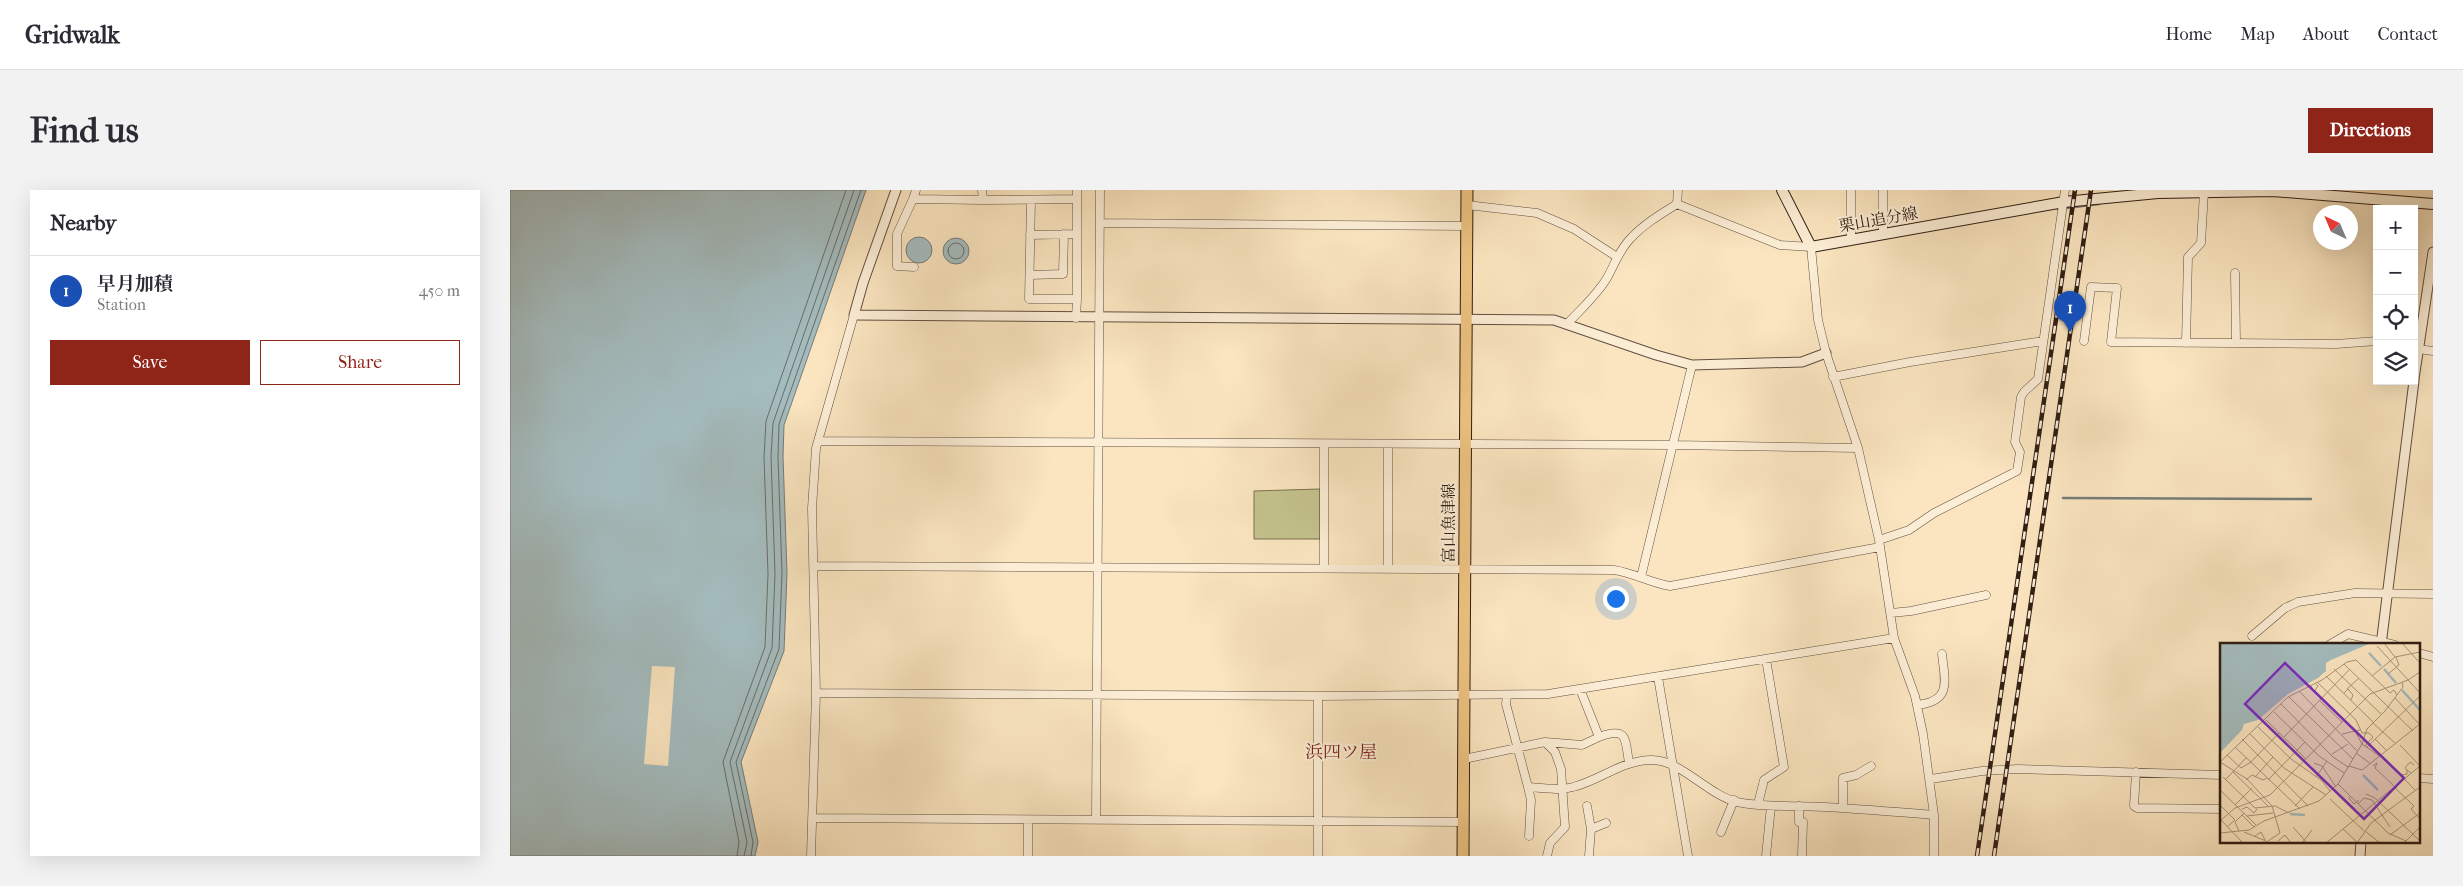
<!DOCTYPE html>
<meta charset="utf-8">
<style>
:root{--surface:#fff;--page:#f2f2f3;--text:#2b2b33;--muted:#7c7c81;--line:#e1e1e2;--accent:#8f2418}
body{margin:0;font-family:"IM FELL French Canon","Noto Serif JP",serif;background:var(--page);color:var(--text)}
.controls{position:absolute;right:15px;top:15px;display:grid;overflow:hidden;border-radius:0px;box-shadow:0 5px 20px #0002}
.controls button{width:45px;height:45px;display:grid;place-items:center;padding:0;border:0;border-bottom:1px solid var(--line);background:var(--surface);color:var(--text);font:25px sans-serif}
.compass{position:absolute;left:1803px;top:15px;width:45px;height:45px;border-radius:50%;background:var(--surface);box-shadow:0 5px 20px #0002;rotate:316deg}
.you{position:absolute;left:1105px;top:408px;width:18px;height:18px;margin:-12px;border:4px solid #fff;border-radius:50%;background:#1a73e8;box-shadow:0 0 0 8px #1a73e833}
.badge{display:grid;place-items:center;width:32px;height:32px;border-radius:50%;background:var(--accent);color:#fff;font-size:16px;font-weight:700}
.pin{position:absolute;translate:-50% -41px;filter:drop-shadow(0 1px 2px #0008)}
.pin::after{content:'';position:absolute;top:26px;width:18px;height:15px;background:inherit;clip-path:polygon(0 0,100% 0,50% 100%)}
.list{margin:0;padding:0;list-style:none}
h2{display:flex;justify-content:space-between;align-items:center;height:65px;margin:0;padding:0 20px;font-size:21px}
h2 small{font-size:16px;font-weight:400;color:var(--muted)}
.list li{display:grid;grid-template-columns:32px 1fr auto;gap:15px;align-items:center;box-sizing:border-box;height:70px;padding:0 20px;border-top:1px solid var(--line)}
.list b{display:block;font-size:19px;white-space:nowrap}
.list p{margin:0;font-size:16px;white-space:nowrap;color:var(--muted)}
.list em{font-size:16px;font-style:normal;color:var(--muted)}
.actions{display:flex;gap:10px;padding:15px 20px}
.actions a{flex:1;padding:11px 0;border:1px solid var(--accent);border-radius:0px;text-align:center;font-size:18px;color:var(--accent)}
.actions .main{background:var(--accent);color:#fff}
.icon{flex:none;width:28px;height:28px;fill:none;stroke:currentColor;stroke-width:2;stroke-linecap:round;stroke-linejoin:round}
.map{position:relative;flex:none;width:1923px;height:666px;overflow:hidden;border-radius:0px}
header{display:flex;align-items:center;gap:30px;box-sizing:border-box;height:70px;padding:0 25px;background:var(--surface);border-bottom:1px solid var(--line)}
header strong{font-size:24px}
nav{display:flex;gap:28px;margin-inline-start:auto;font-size:18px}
.intro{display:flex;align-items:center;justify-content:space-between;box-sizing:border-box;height:120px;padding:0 30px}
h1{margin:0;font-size:35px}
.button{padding:12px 22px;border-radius:0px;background:var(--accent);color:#fff;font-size:18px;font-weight:700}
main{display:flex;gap:30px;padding:0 30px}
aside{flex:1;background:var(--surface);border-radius:0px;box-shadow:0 5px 20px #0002}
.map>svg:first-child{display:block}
</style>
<header>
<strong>Gridwalk</strong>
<nav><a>Home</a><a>Map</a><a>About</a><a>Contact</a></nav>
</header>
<div class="intro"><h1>Find us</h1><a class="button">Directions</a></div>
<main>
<aside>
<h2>Nearby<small></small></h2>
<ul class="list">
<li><span class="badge" style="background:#1a4fb4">1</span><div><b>早月加積</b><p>Station</p></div><em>450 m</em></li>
</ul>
<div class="actions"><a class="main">Save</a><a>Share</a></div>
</aside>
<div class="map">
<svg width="1923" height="666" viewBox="0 0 1923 666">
<rect width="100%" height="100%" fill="#fae5c0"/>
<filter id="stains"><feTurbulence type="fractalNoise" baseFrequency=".004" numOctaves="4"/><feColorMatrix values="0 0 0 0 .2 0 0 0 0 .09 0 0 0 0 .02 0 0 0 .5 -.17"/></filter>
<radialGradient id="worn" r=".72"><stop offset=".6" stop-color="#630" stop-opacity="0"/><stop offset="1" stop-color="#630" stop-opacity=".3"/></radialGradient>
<path fill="#c4c38e" stroke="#7a7051" d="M 810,299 L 810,349 L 744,349 L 744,301 Z"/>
<path fill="#a4bcbe" stroke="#767d7a" d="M 0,0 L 356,0 L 274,235 L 273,266 L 277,383 L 274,461 L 231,572 L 248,652 L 245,666 L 0,666 Z
M396 60a13 13 0 1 1 26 0a13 13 0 1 1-26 0Z
M433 61a13 13 0 1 1 26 0a13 13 0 1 1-26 0Z"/>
<path fill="#fae5c0" d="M 142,476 L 165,477 L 158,576 L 134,574 Z"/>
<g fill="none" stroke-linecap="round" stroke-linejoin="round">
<path stroke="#6a6d69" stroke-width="1" d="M438 61a8 8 0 1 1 16 0a8 8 0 1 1-16 0Z
M 227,666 L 229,652 L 213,572 L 255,457 L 258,384 L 254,267 L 256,231 L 336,0
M 234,666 L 237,652 L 220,572 L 262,458 L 265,384 L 261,267 L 263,233 L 344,0
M 241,666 L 243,652 L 226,572 L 269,459 L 272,383 L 268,267 L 269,234 L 351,0"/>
<path stroke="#767d7a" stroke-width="2.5" d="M 1548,19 L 1589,14
M 1553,308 L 1801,309"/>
<g stroke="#62503f" stroke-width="9">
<path id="minor" d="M 406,0 L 403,9 L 473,10 L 472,0
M 403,9 L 387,44 L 387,76 L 404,77
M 567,9 L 567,109
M 473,10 L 567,9 L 567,0
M 521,10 L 519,109 L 567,109 L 566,128
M 1167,14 L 1270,55 L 1301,57 L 1308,130 L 1316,163 L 1348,258 L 1369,350 L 1384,448 L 1405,506 L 1413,544 L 1424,625 L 1424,666
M 1167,14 L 1168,0
M 957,15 L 1027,23 L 1064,39 L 1107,67
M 590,33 L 956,36
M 1373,43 L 1373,0
M 520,45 L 567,44
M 1341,49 L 1341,0
M 1725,83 L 1726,153
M 520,85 L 553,84 L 554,44
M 1057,134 C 1071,119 1087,105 1097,88 C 1105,74 1109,60 1121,48 C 1134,34 1151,24 1167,14
M 1574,151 L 1581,97 L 1607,98 L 1601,152 L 1826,154 L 1867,151
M 1676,153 L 1678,67 L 1691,53 L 1694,2
M 1908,159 L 1923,161
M 1323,187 L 1400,172 L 1533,151
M 309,251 L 1163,255 L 1348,258
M 878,254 L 878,378
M 1369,350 L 1399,340 L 1424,323 L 1507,281 L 1510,262 L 1505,252 L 1511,207 L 1514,202 L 1528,189 L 1555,0
M 304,376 L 1104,380 C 1124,383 1141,393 1160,396 L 1370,357
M 814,378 L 814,254
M 1131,387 L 1182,175
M 1381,423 L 1401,421 L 1476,405
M 1742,446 L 1775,418 L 1788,412 L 1845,403 L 1923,404
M 1819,455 L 1838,444 L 1885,455
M 1909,463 L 1923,467
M 1148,487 L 1178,666
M 306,503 L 808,506 L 1038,504 L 1384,448
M 997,505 L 996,514 L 1018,597 C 1033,598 1049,601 1063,597 C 1091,590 1112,570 1142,570 C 1171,570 1198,605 1227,612 C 1255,618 1285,615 1314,617 C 1351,619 1388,622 1424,625
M 808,506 L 808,666
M 1407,515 C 1442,511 1435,492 1432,464
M 1089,547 C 1118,536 1115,549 1119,573
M 1035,552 L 1072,555 L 1089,547 L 1070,499
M 954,569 L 1035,552 L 1045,562 L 1051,579 L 1055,637 L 1040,653 L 1037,666
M 1626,582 L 1624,616 L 1627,618 L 1712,619
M 1909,588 L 1923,589
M 1421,589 L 1472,581 L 1508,579 L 1712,585
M 1018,597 L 1021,610 L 1019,646
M 1248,614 L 1254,590 L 1274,577 L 1256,469
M 1077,616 L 1081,639 L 1079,666
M 1289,616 L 1289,632 L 1293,632 L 1292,666
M 1333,618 L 1333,588 L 1346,585 L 1361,576
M 302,628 L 953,632
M 586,629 L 590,0
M 1081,639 L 1096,633
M 1211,642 L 1224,610
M 301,666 L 306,503 L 302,318 L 306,258 L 344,125
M 518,666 L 518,630
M 1256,666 L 1261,616"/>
</g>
<g stroke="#62503f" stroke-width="11">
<path id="tertiary" d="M 386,0 L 353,93 L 344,125 L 1044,130 L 1146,165 L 1182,175 L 1292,172 L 1316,163
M 1904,189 L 1923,62
M 1871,455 L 1904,191
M 1850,666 L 1851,652"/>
</g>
<g stroke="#301e14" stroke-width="12">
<path id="secondary" d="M 1272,0 L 1301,57 L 1554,12 L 1648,3 L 1763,1 L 1923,14"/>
</g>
<g stroke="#301e14" stroke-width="13">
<path id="primary" d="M 953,666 L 957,0"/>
</g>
<use href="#minor" stroke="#fceed6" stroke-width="8"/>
<use href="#tertiary" stroke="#fceed6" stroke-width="9"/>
<use href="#secondary" stroke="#fceed6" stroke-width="10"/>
<use href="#primary" stroke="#edc280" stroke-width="11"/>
<g stroke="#301e14" stroke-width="4.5">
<path id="rail" d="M 1467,666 L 1565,0
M 1484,666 L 1581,0"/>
</g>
<use href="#rail" stroke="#fceed6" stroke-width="2.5" stroke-dasharray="8" stroke-linecap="butt"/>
</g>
<g text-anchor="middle" stroke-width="4" stroke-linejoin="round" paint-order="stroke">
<g font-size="16" fill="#301e14" stroke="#fceed6">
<text transform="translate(1368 29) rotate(-10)" y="6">栗山追分線</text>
<text transform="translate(938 333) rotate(-90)" y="6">富山魚津線</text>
</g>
<g font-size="18" fill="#7a1f14" stroke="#fceed6">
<text x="831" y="568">浜四ツ屋</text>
</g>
</g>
<g transform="translate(1710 453)">
<rect width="200" height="200" fill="#fae5c0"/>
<path d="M 0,0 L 151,0 L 111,17 L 106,20 L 106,28 L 98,35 L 68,51 L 38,77 L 24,81 L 22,87 L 0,110 Z" fill="#a4bcbe"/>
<path fill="none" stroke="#a4bcbe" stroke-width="2.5" d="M 149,10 L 161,23M 164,26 L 176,40M 182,47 L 200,67M 143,132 L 158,147M 70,171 L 85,172"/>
<path fill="none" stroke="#a9957b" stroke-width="1" d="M 164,0 L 175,14M 182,0 L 200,20M 157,3 L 200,50M 124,21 L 193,88M 114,26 L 162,72M 168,31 L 179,22 L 176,14M 106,33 L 153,79M 152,33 L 175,14 L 200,9M 97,39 L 136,77 L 142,90 L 149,90 L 153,94 L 145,103M 182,39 L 183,44 L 165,68 L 147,86 L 142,101 L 167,118 L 195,147M 91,43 L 94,49 L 98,43 L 96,41M 127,46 L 139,35M 79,48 L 137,108M 124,50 L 128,46 L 133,52 L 131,57M 69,54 L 133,116M 175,55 L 200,82M 99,57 L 122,79M 61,61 L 113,114 L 128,124M 54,69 L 99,113 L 124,130M 46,77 L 86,116M 153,80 L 176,101M 38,84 L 71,116 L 101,137 L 110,148M 29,90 L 64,125 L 106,152M 122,91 L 140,87M 64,94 L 130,26M 22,96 L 88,163M 155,96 L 167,108M 180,102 L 200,123M 15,104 L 80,166M 147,104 L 200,53M 136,110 L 151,121M 112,111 L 128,101M 7,112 L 21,125 L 31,119 L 59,90M 94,120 L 102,123 L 116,144M 129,123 L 142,127 L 200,81M 153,123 L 157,120 L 155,125 L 174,143M 187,127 L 185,125 L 190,119 L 194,122M 13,129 L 48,163M 180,132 L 187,131 L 187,127 L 191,130M 3,134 L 35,165 L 55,163 L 69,170M 35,134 L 53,114M 96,134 L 107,118M 6,136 L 26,115M 26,137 L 32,132 L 43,137 L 47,135M 48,137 L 85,99M 118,141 L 168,190 L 186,198M 174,144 L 194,163 L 191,166 L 200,176M 0,147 L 36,182M 146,151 L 155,155 L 200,198M 131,153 L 129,155 L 134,161 L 139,157M 110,156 L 144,188M 138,161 L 144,155 L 152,157 L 170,184M 0,162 L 15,177 L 7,184M 15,162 L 32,145M 75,163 L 93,144M 22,166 L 27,164 L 34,170 L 37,166M 22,172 L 34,184M 27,173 L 53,170M 1,177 L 23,200M 0,178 L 15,165 L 50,152 L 150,51 L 188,37 L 200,29M 73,184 L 87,200M 123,186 L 138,200M 19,188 L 15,179 L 24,170M 145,188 L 160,200M 24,189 L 46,198M 0,190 L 29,187 L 44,178 L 99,158 L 118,141 L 142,101 L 136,90M 170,192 L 200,170M 35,193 L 41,189 L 45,197M 58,198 L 65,192 L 71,200M 185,199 L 200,184M 45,200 L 60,190 L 52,163 L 27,136 L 0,119 L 68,54 L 102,37 L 127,19 L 136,17 L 170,50 L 174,47 L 177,52M 82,200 L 92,187M 106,200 L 200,123M 137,200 L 151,180 L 200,144"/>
<path fill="#7b2cbf" fill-opacity="0.15" stroke="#7b2cbf" stroke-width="2.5" d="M 65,20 L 184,135 L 144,176 L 25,61 Z"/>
<rect width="200" height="200" fill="none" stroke="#301e14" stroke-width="2.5"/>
</g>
<rect width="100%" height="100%" filter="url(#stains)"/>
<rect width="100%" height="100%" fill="url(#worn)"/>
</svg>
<div class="controls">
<button>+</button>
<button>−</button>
<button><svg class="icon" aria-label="locate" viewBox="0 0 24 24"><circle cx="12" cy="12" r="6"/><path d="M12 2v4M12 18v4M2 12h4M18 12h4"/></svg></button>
<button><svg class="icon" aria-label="layers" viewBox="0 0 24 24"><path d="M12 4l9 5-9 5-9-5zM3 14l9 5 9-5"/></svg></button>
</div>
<svg class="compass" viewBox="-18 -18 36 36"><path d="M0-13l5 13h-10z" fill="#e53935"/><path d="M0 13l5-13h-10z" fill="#7c7c81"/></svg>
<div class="you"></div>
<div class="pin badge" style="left:1560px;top:142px;background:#1a4fb4">1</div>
</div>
</main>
